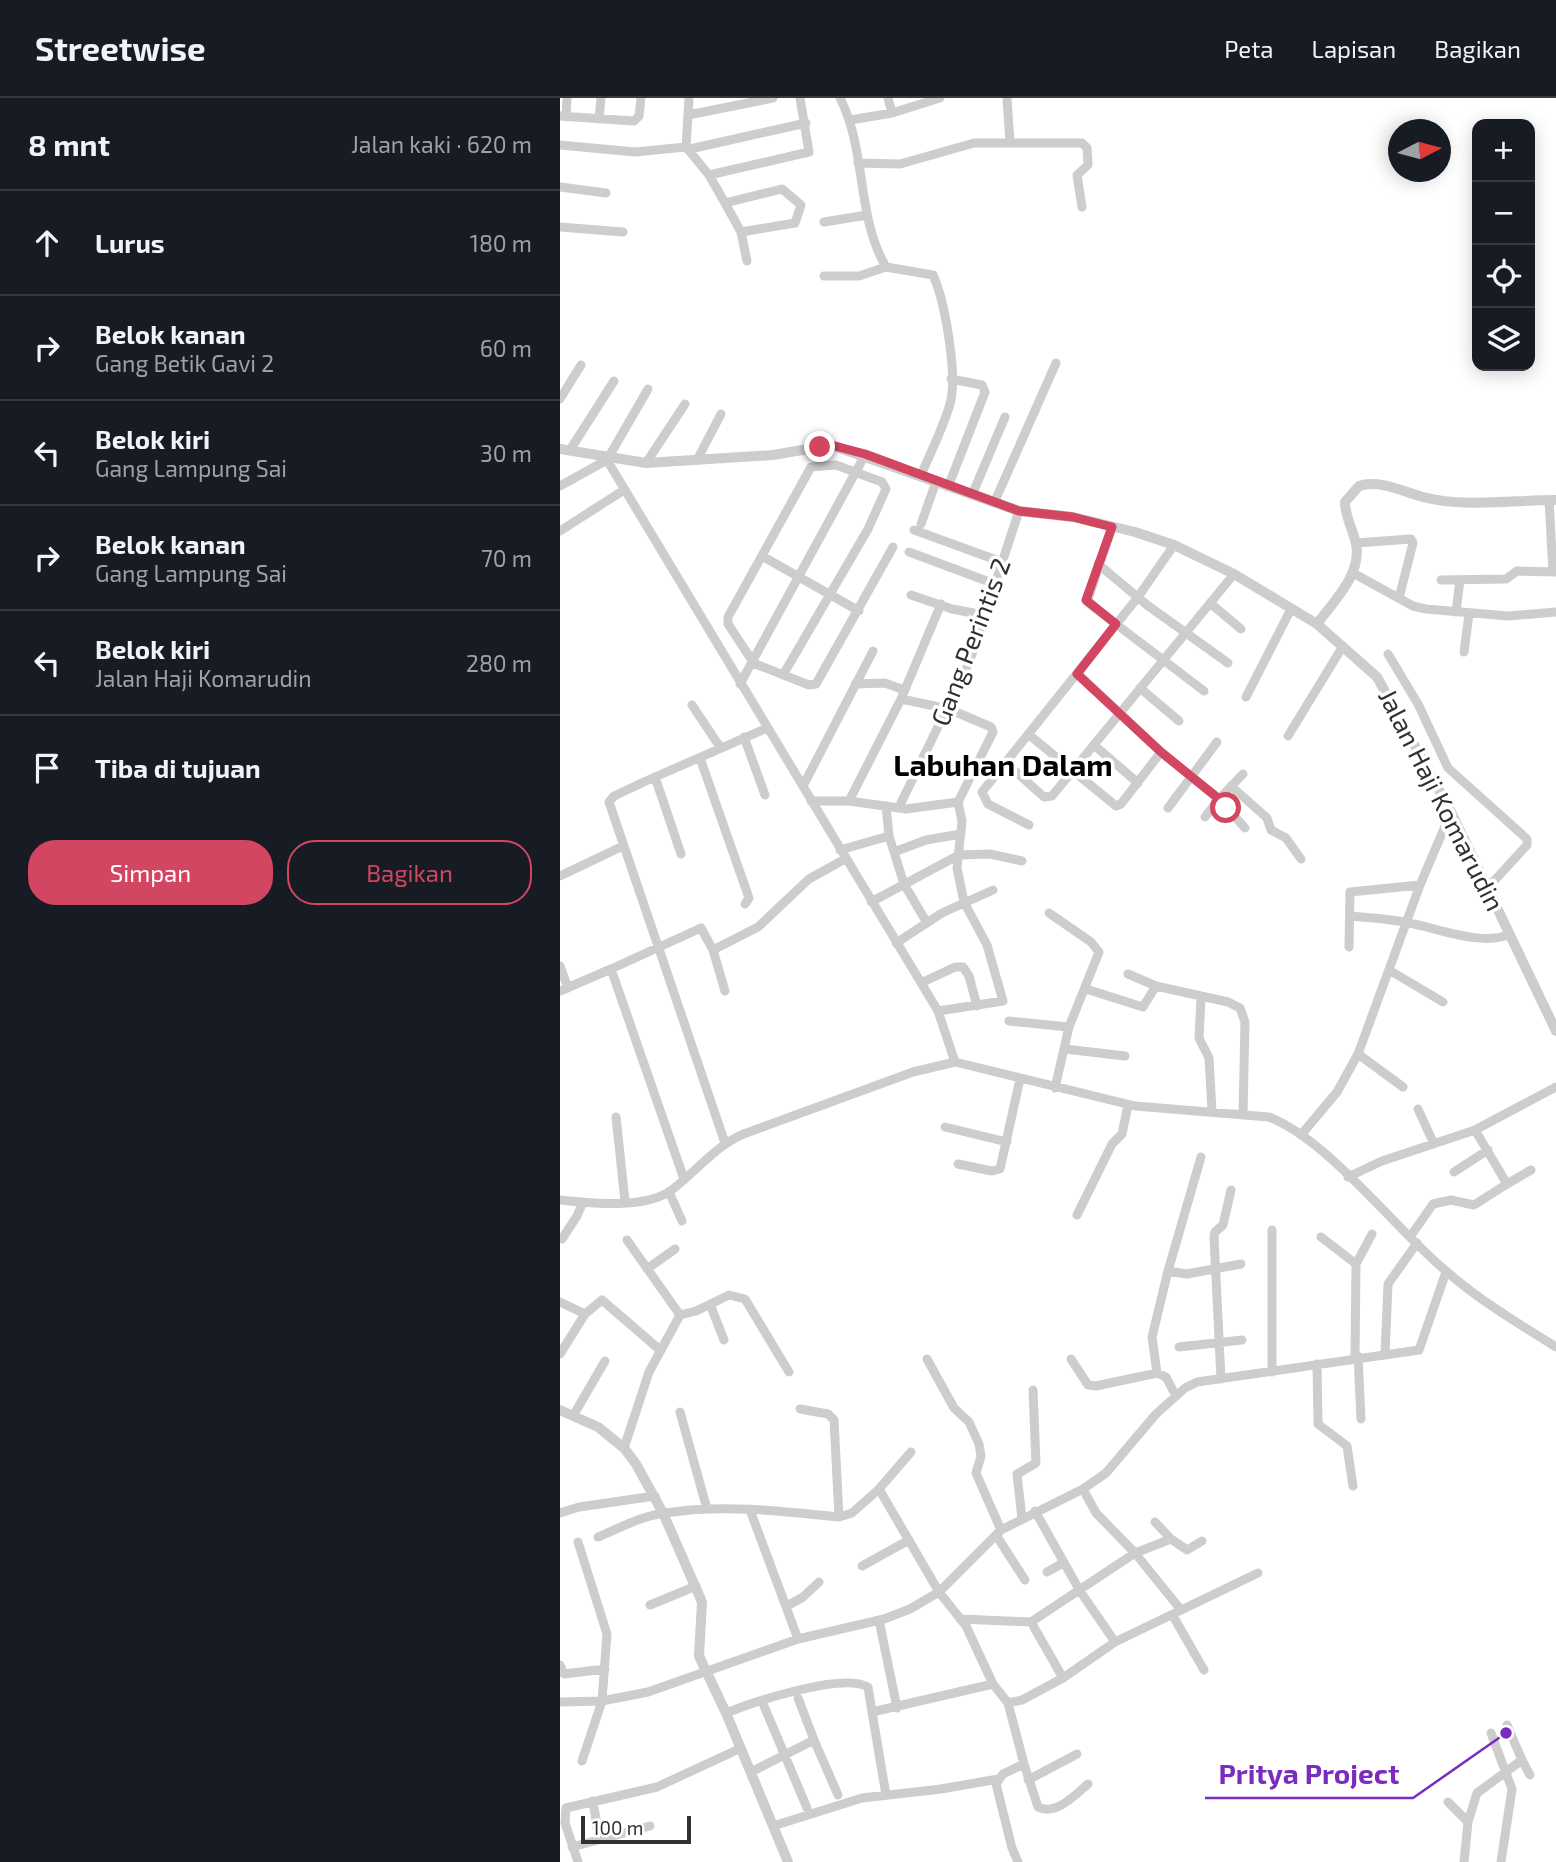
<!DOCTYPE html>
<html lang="id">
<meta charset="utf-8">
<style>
:root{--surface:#171b24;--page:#242831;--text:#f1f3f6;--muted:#9ea1a6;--line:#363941;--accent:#d34661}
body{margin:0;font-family:"Exo 2",sans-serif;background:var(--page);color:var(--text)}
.controls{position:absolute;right:21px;top:21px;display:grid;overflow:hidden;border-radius:14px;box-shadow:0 4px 18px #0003}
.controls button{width:63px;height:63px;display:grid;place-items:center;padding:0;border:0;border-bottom:2px solid var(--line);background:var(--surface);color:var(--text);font:35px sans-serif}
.compass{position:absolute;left:828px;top:21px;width:63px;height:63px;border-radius:50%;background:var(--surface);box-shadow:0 4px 18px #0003;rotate:84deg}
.scale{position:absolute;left:21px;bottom:18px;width:110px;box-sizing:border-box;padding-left:7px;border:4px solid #303030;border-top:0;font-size:19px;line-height:24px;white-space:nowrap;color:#303030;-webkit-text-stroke:5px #fff;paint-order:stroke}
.stop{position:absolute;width:21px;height:21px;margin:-16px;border:5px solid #d34661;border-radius:50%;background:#fff}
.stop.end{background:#d34661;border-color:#fff;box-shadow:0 2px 7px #0008}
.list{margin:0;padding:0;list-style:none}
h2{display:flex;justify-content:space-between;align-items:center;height:91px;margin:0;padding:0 28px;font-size:30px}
h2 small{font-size:23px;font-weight:400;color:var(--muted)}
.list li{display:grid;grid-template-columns:46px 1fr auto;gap:21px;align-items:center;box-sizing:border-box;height:105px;padding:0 28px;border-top:2px solid var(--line)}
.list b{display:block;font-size:26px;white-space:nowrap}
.list p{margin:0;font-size:23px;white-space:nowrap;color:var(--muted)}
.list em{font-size:23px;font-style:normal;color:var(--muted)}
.actions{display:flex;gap:14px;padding:21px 28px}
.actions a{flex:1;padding:16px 0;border:2px solid var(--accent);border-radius:28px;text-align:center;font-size:24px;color:var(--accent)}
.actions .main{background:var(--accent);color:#fff}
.icon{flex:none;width:38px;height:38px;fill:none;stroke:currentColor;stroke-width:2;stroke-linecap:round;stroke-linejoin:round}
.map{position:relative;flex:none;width:996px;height:1764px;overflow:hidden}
header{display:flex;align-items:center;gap:42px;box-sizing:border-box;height:98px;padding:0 35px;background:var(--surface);border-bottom:2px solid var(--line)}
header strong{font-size:33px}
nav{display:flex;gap:38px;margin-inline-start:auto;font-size:24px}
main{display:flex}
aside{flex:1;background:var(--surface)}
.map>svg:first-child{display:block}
</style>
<header>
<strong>Streetwise</strong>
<nav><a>Peta</a><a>Lapisan</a><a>Bagikan</a></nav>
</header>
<main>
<aside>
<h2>8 mnt<small>Jalan kaki · 620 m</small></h2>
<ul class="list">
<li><svg class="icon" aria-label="ahead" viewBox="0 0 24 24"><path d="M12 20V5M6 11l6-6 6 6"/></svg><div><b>Lurus</b></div><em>180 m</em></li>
<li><svg class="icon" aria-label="right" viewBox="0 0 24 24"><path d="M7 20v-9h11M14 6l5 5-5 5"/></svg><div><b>Belok kanan</b><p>Gang Betik Gavi 2</p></div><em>60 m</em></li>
<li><svg class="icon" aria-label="left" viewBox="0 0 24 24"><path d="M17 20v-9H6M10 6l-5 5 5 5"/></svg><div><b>Belok kiri</b><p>Gang Lampung Sai</p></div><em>30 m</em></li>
<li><svg class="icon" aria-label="right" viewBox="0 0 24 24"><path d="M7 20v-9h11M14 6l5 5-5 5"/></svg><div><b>Belok kanan</b><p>Gang Lampung Sai</p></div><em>70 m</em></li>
<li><svg class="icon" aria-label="left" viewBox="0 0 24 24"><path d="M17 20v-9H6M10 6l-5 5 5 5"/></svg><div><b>Belok kiri</b><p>Jalan Haji Komarudin</p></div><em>280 m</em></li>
<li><svg class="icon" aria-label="arrive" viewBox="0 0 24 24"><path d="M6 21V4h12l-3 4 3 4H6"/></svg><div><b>Tiba di tujuan</b></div></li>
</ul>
<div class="actions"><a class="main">Simpan</a><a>Bagikan</a></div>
</aside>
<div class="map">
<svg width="996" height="1764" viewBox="0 0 996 1764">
<rect width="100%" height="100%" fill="#fff"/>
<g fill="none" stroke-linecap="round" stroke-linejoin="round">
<path stroke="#cdcdcd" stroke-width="9" d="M 280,0 C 307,53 296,118 326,169 L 373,177 C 385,203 398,278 390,306 C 383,330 371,354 361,377
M 328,0 L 332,15
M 447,0 L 450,45
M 128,17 L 213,0
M 0,18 L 74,23 L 79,18 L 81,0
M 6,19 L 7,0
M 39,21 L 41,0
M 290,22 L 332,15 L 380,0
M 0,47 L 75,54 L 126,49 L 129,0
M 126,49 L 149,77 L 165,105 L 222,91 L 241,107 L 235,125 L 181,134
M 130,51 L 246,25
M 298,65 L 340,66 L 414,45 L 522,45 L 527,50 L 528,67 L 517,77 L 522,109
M 149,77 L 249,54 L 240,0
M 0,89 L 46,95
M 165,105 L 181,134 L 187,163
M 264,124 L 307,117
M 0,129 L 63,134
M 264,178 L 299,178 L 326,169
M 88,291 L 47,362 L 378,913 L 395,964 L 575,1008 L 709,1019 C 771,1044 833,1129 886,1173 C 919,1202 959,1226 996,1249
M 0,301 L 21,267
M 10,352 L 54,283
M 137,362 L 161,316
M 86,365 L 125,306
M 0,388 L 47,362
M 388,389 L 425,294 L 422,287 L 391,281
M 412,397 L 445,319
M 989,402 L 993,474
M 434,405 L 496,265
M 361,426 L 376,384
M 552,429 L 527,504 L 644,593
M 354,432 L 442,464
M 0,433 L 64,392
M 796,445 L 851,441 L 853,445 L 839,500
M 349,454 L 435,486
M 202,458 L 299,513
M 538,466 L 587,507 L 668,565
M 793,475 L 853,508 L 866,511 L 948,518 L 996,514
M 881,482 L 946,481 L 957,473 L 996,474
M 351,497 L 392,511 L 424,517
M 650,505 L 681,531
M 896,514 L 900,482
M 904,554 L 909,516
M 828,556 L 858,606 L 888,670 L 967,741 L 967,747 L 934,783 L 927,786
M 193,564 L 168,526 L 168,519 L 251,369 L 276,367 L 322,384 L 326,391 L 308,431 L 223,577
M 193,565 L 249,587 L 256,586 L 333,449
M 517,575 L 601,654 L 659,701 L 683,676
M 180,586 L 305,357
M 295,586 L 325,585 L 344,592
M 580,590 L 619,623
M 686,599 L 731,511
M 341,601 L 389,611 L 431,629 L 433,634 L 398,704 L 402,723 L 397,770 L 404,804 L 427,847 L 443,903 L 378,913
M 132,607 L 160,649
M 468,636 L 556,708 L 561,706 L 601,654
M 728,638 L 783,548
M 184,639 L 205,697
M 534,647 L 578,685
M 140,660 L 189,800 L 185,806
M 446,665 L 484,699 L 492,698 L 674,476
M 95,679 L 121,756
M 243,688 L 313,553
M 671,688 L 707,720 L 711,732 L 726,740 L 741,761
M 251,703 L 289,703 L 346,711 L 398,704
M 289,703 L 341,601 L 381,506
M 326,708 L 329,738
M 339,709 L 409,565 L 459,413
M 608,710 L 657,644
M 645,719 L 659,701 L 685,730
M 469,727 L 428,706 L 422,694 L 578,499 L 614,447
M 280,752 L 329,738 L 344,786 L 367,825
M 334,754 L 366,742 L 401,736
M 0,778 L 63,748
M 311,804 L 399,757 L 430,756 L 462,763
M 489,815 L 531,844 L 539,854 L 509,929 L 495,990
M 790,818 C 810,820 830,821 849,825 C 878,830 922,849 950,836
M 336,845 L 382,815 L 433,792
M 789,849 L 790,794 L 860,787
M 153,852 L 198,829 L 249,781 L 285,761
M 0,868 L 8,890
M 829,872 L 883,904
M 568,876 L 596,888 L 668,904 L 680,910 L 685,924 L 683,1016
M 361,885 L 395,869 L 403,869 L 409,878 L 417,908
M 526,891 L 583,909 L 596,888
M 0,893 L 51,871
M 641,900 L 639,940 L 649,960 L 652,1013
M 449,923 L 509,929
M 505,951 L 565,958
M 798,956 L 843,989
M 858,1011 L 874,1046
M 56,1019 L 65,1103
M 385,1029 L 447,1044
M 915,1032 L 947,1086 L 971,1072
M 741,1037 L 777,994 L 798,956 L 860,787 L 891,714
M 165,1045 L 49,704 L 54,698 L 86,683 L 207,630
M 641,1059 L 608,1173 L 627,1176 L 681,1166
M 398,1066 L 432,1073 L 440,1071 L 460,981
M 894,1074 L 928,1052
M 788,1079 L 822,1063 L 915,1032 L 996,989
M 124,1081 L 51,871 L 141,830 L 153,852 L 165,893
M 109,1094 L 122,1123
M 0,1102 C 32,1105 86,1112 113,1091 C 136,1073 154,1050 181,1037 L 353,974 L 395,964
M 517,1117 L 552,1046 L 562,1036 L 568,1007
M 712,1132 L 712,1274
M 761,1139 L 796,1166 L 795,1259
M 850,1139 L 873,1106 L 891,1102 L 914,1107 L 947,1086
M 2,1141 L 17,1118 L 23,1104
M 796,1166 L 812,1136
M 87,1171 L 115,1151
M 0,1204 L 25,1216
M 150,1206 L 164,1242
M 120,1217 L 136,1213 L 169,1197 L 185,1201 L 229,1274
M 619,1249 L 682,1242
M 0,1256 L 25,1216 L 42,1202 L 100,1252
M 825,1256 L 828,1186 L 857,1145
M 798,1258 L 801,1321
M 367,1261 L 394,1310 L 409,1324 L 419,1346 L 421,1358 L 416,1375 L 441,1432
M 511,1261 L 528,1287 L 536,1288 L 597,1275 L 606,1279 L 616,1298
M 757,1266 L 758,1326 L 787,1348 L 793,1388
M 597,1275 L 592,1239 L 608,1173
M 661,1281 L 654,1139 L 655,1134 L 663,1127 L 671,1092
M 240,1311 L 268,1316 L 274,1322 L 279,1419
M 120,1314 L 147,1411
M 13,1318 L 45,1263
M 64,1350 L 89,1274 L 120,1217 L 67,1142
M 319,1391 L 351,1354
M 523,1391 L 536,1415 L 575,1455 L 621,1512
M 190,1412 L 238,1541
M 475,1413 L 520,1493 L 555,1544
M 0,1415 L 19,1409 L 95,1398
M 462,1421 L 457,1376 L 476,1365 L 473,1292
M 595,1424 L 611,1441
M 436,1437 L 465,1482
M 38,1439 C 60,1430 81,1418 105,1415 C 162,1406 222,1413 279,1419 L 292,1415 L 319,1391 L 379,1494 L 406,1528 L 433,1586 L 448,1605 L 462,1602 L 503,1580 L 555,1544 L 698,1475
M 18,1444 L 47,1536 L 42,1603 L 22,1663
M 302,1468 L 349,1442
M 487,1474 L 503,1465
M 90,1507 L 136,1488
M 227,1508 L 243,1499 L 259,1484
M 613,1518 L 644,1572
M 400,1521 L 471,1524 L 575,1455 L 611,1441 L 627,1452 L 642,1443
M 319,1522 L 337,1610
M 471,1524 L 503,1580
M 0,1567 L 4,1576 L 45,1571
M 238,1600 L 254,1642
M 0,1604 L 42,1603 L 88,1594 L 238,1541 L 324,1521 L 350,1511 L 379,1494 L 441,1432 L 523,1391 L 546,1375 L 596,1316 L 625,1290 L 637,1284 L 859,1252 L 886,1174
M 448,1605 L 464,1666 L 443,1676 L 436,1686 L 452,1750 L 458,1764
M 204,1608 L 247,1710
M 312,1614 L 326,1697
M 166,1615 C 193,1604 283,1574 308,1589 L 312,1614 L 433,1586
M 931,1635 L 952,1691 L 941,1764
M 962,1662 L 970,1677
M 464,1666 L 478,1709 C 496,1718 515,1697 528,1686
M 191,1674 L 254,1642 L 278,1697
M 468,1682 L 517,1656
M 33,1703 L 39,1741
M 888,1704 L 908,1724
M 213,1728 L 302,1700 L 381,1691 L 438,1681
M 12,1749 L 90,1728
M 18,1764 L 5,1725 L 6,1710 L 97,1689 L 179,1651
M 904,1764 L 908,1724 L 917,1695 L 962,1662 L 947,1627"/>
<path stroke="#cdcdcd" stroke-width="10" d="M 0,351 L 86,365 L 213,357 L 271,347 L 459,413 L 513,419 L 575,434 L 614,447 L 674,476 L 757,526 L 817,579 L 891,714 L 996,933
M 757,526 C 774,503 802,476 796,446 C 793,431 785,419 785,404 L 799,388 C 819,381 844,394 863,399 C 904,410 954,402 996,402
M 0,1312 L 38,1329 L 64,1350 L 76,1366 L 103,1415 L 142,1504 L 139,1558 L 166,1615 L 228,1764"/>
</g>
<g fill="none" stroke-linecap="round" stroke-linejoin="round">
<path stroke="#d34661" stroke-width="9" d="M 260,349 L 271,347 L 305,356 L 459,413 L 513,419 L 552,429 L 526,502 L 556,526 L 517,576 L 601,654 L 659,701 L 666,710"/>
</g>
<g text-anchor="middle" stroke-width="7" stroke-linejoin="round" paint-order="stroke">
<g font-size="26" fill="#303030" stroke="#fff">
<text transform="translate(411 544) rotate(-69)" y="9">Gang Perintis 2</text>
<text transform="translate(881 702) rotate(63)" y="9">Jalan Haji Komarudin</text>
</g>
<g font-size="30" font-weight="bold" fill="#000" stroke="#fff">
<text x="443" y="678">Labuhan Dalam</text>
</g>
</g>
<path fill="none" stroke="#7b2cbf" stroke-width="2.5" d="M946 1635L853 1700H645"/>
<circle fill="#7b2cbf" stroke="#fff" stroke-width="2.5" cx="946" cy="1635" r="7"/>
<g font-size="28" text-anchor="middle" font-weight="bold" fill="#7b2cbf" stroke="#fff" stroke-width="7" stroke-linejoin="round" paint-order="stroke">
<text x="749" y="1686">Pritya Project</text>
</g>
</svg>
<div class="controls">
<button>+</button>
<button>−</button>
<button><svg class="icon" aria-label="locate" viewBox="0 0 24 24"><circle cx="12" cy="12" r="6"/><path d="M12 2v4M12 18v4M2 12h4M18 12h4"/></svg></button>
<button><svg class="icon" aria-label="layers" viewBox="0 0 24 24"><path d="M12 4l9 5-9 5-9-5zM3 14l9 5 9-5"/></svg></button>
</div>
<svg class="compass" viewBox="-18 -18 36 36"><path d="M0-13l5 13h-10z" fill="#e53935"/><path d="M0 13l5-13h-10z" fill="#9ea1a6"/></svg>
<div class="scale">100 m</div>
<div class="stop" style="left:666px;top:710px"></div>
<div class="stop end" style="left:260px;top:349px"></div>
</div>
</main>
